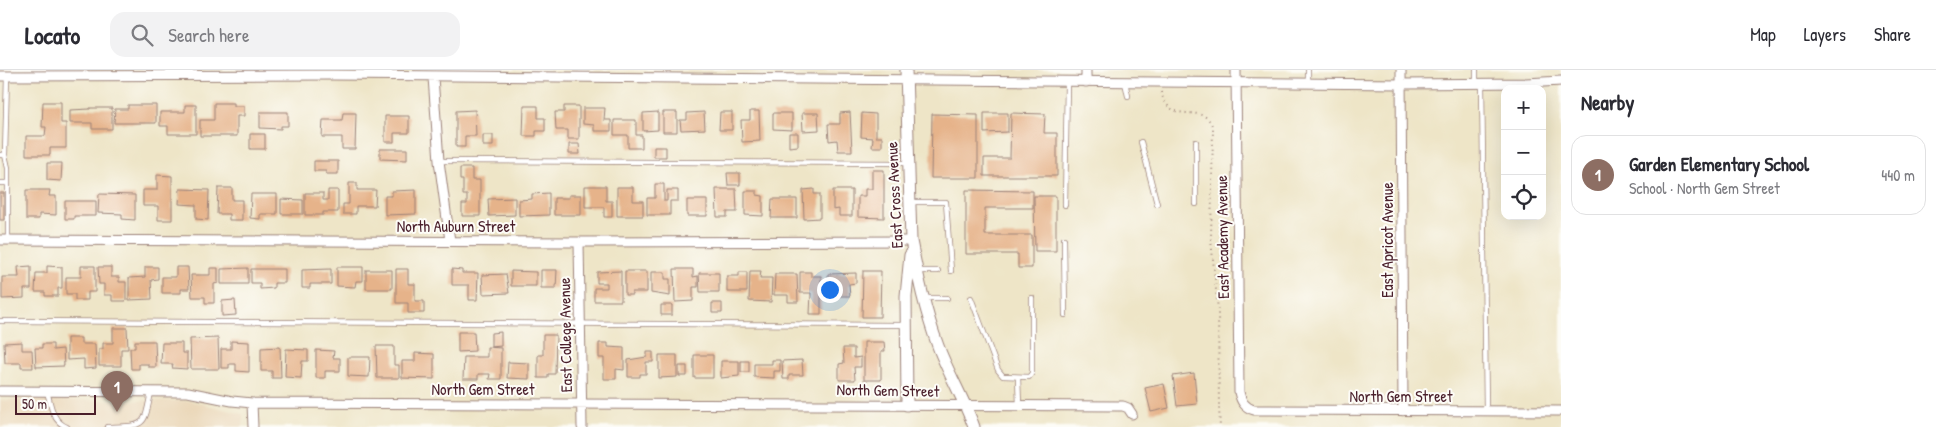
<!DOCTYPE html>
<meta charset="utf-8">
<style>
:root{--surface:#fff;--page:#f2f2f3;--text:#2b2b33;--muted:#7c7c81;--line:#e1e1e2;--accent:#1f6fb2}
body{margin:0;font-family:"Patrick Hand",sans-serif;background:var(--page);color:var(--text)}
.controls{position:absolute;right:15px;top:15px;display:grid;overflow:hidden;border-radius:10px;box-shadow:0 5px 20px #0002}
.controls button{width:45px;height:45px;display:grid;place-items:center;padding:0;border:0;border-bottom:1px solid var(--line);background:var(--surface);color:var(--text);font:25px sans-serif}
.scale{position:absolute;left:15px;bottom:12px;width:81px;box-sizing:border-box;padding-left:5px;border:2px solid #4a1f2b;border-top:0;font-size:14px;line-height:18px;white-space:nowrap;color:#4a1f2b;-webkit-text-stroke:4px #fdfcf7;paint-order:stroke}
.you{position:absolute;left:829px;top:219px;width:18px;height:18px;margin:-12px;border:4px solid #fff;border-radius:50%;background:#1a73e8;box-shadow:0 0 0 8px #1a73e833}
.badge{display:grid;place-items:center;width:32px;height:32px;border-radius:50%;background:var(--accent);color:#fff;font-size:16px;font-weight:700}
.pin{position:absolute;translate:-50% -41px;filter:drop-shadow(0 1px 2px #0008)}
.pin::after{content:'';position:absolute;top:26px;width:18px;height:15px;background:inherit;clip-path:polygon(0 0,100% 0,50% 100%)}
.list{margin:0;padding:0;list-style:none}
h2{display:flex;justify-content:space-between;align-items:center;height:65px;margin:0;padding:0 20px;font-size:21px}
h2 small{font-size:16px;font-weight:400;color:var(--muted)}
.list li{display:grid;grid-template-columns:32px 1fr auto;gap:15px;align-items:center;box-sizing:border-box;height:80px;margin:0 10px 10px;padding:0 10px;border:1px solid var(--line);border-radius:15px}
.list b{display:block;font-size:19px;white-space:nowrap}
.list p{margin:0;font-size:16px;white-space:nowrap;color:var(--muted)}
.list em{font-size:16px;font-style:normal;color:var(--muted)}
.icon{flex:none;width:28px;height:28px;fill:none;stroke:currentColor;stroke-width:2;stroke-linecap:round;stroke-linejoin:round}
.map{position:relative;flex:none;width:1561px;height:357px;overflow:hidden}
header{display:flex;align-items:center;gap:30px;box-sizing:border-box;height:70px;padding:0 25px;background:var(--surface);border-bottom:1px solid var(--line)}
header strong{font-size:24px}
nav{display:flex;gap:28px;margin-inline-start:auto;font-size:18px}
.search{width:350px;height:45px;background:var(--page);display:flex;align-items:center;gap:12px;box-sizing:border-box;padding:0 18px;border-radius:15px;color:var(--muted);font-size:19px}
main{display:flex}
aside{flex:1;background:var(--surface)}
.map>svg:first-child{display:block}
</style>
<header>
<strong>Locato</strong>
<div class="search"><svg class="icon" aria-label="search" viewBox="0 0 24 24"><circle cx="10" cy="10" r="6"/><path d="M15 15l6 6"/></svg>Search here</div>
<nav><a>Map</a><a>Layers</a><a>Share</a></nav>
</header>
<main>
<div class="map">
<svg width="1561" height="357" viewBox="0 0 1561 357">
<rect width="100%" height="100%" fill="#fdfcf7"/>
<filter id="ink" filterUnits="userSpaceOnUse"><feTurbulence type="fractalNoise" baseFrequency=".02" numOctaves="2"/><feDisplacementMap in="SourceGraphic" scale="10" xChannelSelector="R" yChannelSelector="G"/><feConvolveMatrix kernelMatrix="1 2 1 2 8 2 1 2 1" color-interpolation-filters="sRGB"/></filter>
<filter id="wash" filterUnits="userSpaceOnUse"><feTurbulence type="fractalNoise" baseFrequency=".0096" numOctaves="4" result="noise"/><feDisplacementMap in="SourceGraphic" scale="20" xChannelSelector="R" yChannelSelector="G"/><feGaussianBlur stdDeviation="1.12" result="paint"/><feColorMatrix in="noise" values="0 0 0 0 0 0 0 0 0 0 0 0 0 0 0 0 0 1.4 0 .05"/><feComposite in="paint" operator="in"/></filter>
<g filter="url(#wash)">
<rect width="100%" height="100%" fill="#eee5c7"/>
<path fill="#ebd8ba" d="M 0,330 L 191,331 L 243,344 L 243,357 L 0,357 Z"/>
<g id="blocks">
<path fill="#e6b38a" d="M 43,32 L 61,32 L 61,53 L 66,53 L 66,78 L 50,78 L 50,85 L 26,85 L 26,66 L 45,66 L 46,57 L 42,57 Z
M 214,33 L 234,33 L 234,36 L 244,36 L 244,46 L 237,46 L 237,66 L 200,66 L 200,50 L 214,50 Z
M 128,35 L 156,35 L 156,53 L 114,53 L 115,39 L 128,39 Z
M 185,35 L 196,35 L 196,64 L 168,64 L 168,56 L 160,56 L 160,42 L 185,42 Z
M 524,36 L 538,36 L 538,48 L 545,48 L 545,61 L 536,61 L 536,66 L 523,66 Z
M 564,36 L 579,36 L 579,69 L 568,69 L 568,60 L 556,60 L 555,42 L 564,42 Z
M 90,38 L 112,38 L 112,59 L 92,59 L 92,53 L 70,53 L 70,40 L 90,39 Z
M 583,38 L 605,38 L 604,50 L 611,50 L 611,61 L 594,61 L 594,55 L 583,54 Z
M 475,40 L 476,66 L 465,66 L 465,77 L 456,77 L 456,41 Z
M 750,41 L 759,41 L 760,71 L 742,72 L 741,50 L 750,50 Z
M 260,42 L 288,42 L 288,56 L 281,56 L 281,59 L 260,58 Z
M 658,42 L 658,60 L 643,61 L 643,43 Z
M 663,42 L 677,42 L 677,62 L 663,62 Z
M 704,42 L 705,59 L 681,60 L 680,50 L 687,50 L 687,43 Z
M 720,42 L 732,42 L 732,60 L 719,60 Z
M 850,42 L 852,81 L 838,81 L 837,70 L 829,71 L 828,54 L 840,54 L 840,43 Z
M 343,43 L 356,43 L 355,79 L 342,79 L 342,67 L 322,67 L 323,50 L 342,50 Z
M 773,43 L 792,43 L 792,60 L 773,59 Z
M 802,43 L 818,43 L 819,60 L 803,61 Z
M 862,43 L 876,44 L 876,67 L 882,67 L 882,77 L 872,77 L 873,68 L 861,67 Z
M 984,43 L 1008,43 L 1008,62 L 984,63 Z
M 1011,43 L 1045,44 L 1044,63 L 1057,63 L 1057,106 L 984,106 L 984,88 L 1010,88 Z
M 932,44 L 978,45 L 978,108 L 931,108 Z
M 385,46 L 409,46 L 409,63 L 394,63 L 394,72 L 385,72 Z
M 614,50 L 636,50 L 636,65 L 642,65 L 642,78 L 628,78 L 628,65 L 614,65 Z
M 789,63 L 798,63 L 798,76 L 789,77 Z
M 250,64 L 265,64 L 265,79 L 250,79 Z
M 483,65 L 493,65 L 493,76 L 483,76 Z
M 569,74 L 579,74 L 580,84 L 569,84 Z
M 654,77 L 666,77 L 666,87 L 654,87 Z
M 380,79 L 407,79 L 407,90 L 380,89 Z
M 314,91 L 338,91 L 338,104 L 326,104 L 326,101 L 314,101 Z
M 47,93 L 62,93 L 61,111 L 47,110 Z
M 460,98 L 472,98 L 472,110 L 480,110 L 480,146 L 462,146 L 462,134 L 467,134 L 467,125 L 463,125 L 463,110 L 460,110 Z
M 872,100 L 884,100 L 884,148 L 858,147 L 858,126 L 865,126 L 865,119 L 872,119 Z
M 727,103 L 740,103 L 740,115 L 728,115 Z
M 157,105 L 172,106 L 172,150 L 158,150 L 158,136 L 143,136 L 143,120 L 157,120 Z
M 349,113 L 357,113 L 357,120 L 376,120 L 375,136 L 356,136 L 356,144 L 343,144 L 343,134 L 349,134 Z
M 655,114 L 664,114 L 664,131 L 667,131 L 667,120 L 678,120 L 678,131 L 670,131 L 670,145 L 647,145 L 647,128 L 655,128 Z
M 585,116 L 606,116 L 606,131 L 612,131 L 612,147 L 604,147 L 604,137 L 585,137 Z
M 617,117 L 633,117 L 633,131 L 643,131 L 643,146 L 617,146 Z
M 218,118 L 232,118 L 232,130 L 242,130 L 242,150 L 229,150 L 229,144 L 217,144 Z
M 180,119 L 209,120 L 208,150 L 196,149 L 196,135 L 179,134 Z
M 716,119 L 736,119 L 737,142 L 727,142 L 727,147 L 717,147 Z
M 814,119 L 814,124 L 820,124 L 820,148 L 804,149 L 803,120 Z
M 26,120 L 50,120 L 49,126 L 56,126 L 56,145 L 39,144 L 39,149 L 26,149 Z
M 328,120 L 338,120 L 338,142 L 323,142 L 323,145 L 305,145 L 305,123 L 323,123 L 323,130 L 328,130 Z
M 416,120 L 416,144 L 385,145 L 385,126 L 392,126 L 392,121 Z
M 833,120 L 852,120 L 852,146 L 839,146 L 839,139 L 833,140 Z
M 966,120 L 1033,121 L 1033,138 L 985,138 L 985,165 L 1032,165 L 1032,198 L 1018,198 L 1018,184 L 966,184 Z
M 745,121 L 757,121 L 757,125 L 763,126 L 763,146 L 745,145 Z
M 0,123 L 4,123 L 4,150 L 0,150 Z
M 549,123 L 549,145 L 519,146 L 519,130 L 532,129 L 532,124 Z
M 99,124 L 135,125 L 135,150 L 122,149 L 122,144 L 98,143 Z
M 251,124 L 277,124 L 277,144 L 260,144 L 260,149 L 250,148 Z
M 569,125 L 581,125 L 581,145 L 554,145 L 554,128 L 569,128 Z
M 1034,126 L 1056,126 L 1056,181 L 1035,181 Z
M 515,128 L 515,145 L 489,146 L 488,129 Z
M 281,129 L 303,130 L 303,144 L 281,144 Z
M 772,129 L 797,129 L 797,148 L 771,148 Z
M 687,130 L 707,130 L 707,146 L 687,146 Z
M 65,131 L 96,131 L 96,146 L 74,146 L 74,149 L 65,149 Z
M 31,196 L 31,219 L 24,219 L 24,228 L 2,229 L 2,207 L 19,207 L 18,197 Z
M 47,196 L 62,197 L 62,218 L 58,218 L 58,226 L 45,226 L 45,222 L 35,222 L 36,203 L 47,203 Z
M 81,196 L 95,196 L 95,222 L 88,222 L 88,230 L 75,230 L 75,224 L 66,224 L 66,207 L 81,207 Z
M 98,197 L 111,197 L 111,207 L 119,207 L 119,212 L 126,212 L 126,231 L 112,231 L 112,225 L 104,225 L 104,214 L 99,214 Z
M 145,197 L 158,197 L 158,209 L 151,210 L 152,229 L 129,230 L 129,208 L 145,207 Z
M 176,197 L 188,197 L 189,219 L 181,219 L 181,223 L 162,223 L 162,207 L 176,207 Z
M 337,197 L 363,197 L 363,211 L 356,211 L 355,217 L 337,216 Z
M 210,198 L 218,198 L 218,213 L 214,214 L 214,233 L 205,233 L 205,227 L 192,227 L 191,205 L 210,205 Z
M 248,198 L 248,214 L 221,214 L 221,199 Z
M 251,199 L 285,199 L 285,213 L 274,213 L 274,218 L 260,219 L 260,213 L 251,213 Z
M 331,199 L 331,214 L 310,214 L 310,218 L 302,218 L 302,200 Z
M 396,199 L 408,199 L 408,214 L 415,214 L 415,231 L 424,231 L 424,243 L 408,243 L 408,233 L 396,233 Z
M 452,199 L 462,200 L 462,203 L 478,203 L 477,230 L 469,230 L 469,215 L 452,215 Z
M 674,199 L 693,199 L 693,207 L 698,206 L 698,217 L 693,217 L 693,231 L 675,232 Z
M 366,200 L 392,200 L 392,219 L 366,219 Z
M 541,200 L 557,200 L 556,218 L 541,218 Z
M 511,201 L 536,202 L 536,216 L 511,216 Z
M 621,201 L 621,231 L 594,231 L 594,218 L 607,218 L 607,213 L 597,213 L 597,202 Z
M 625,201 L 647,201 L 647,222 L 632,222 L 632,225 L 625,225 Z
M 750,201 L 761,201 L 760,208 L 772,208 L 771,232 L 749,231 Z
M 863,201 L 881,201 L 880,247 L 862,247 Z
M 651,202 L 665,202 L 665,209 L 670,209 L 670,226 L 651,223 Z
M 739,202 L 747,202 L 747,222 L 727,222 L 727,206 L 739,206 Z
M 800,202 L 811,202 L 811,206 L 821,206 L 821,244 L 810,244 L 811,223 L 800,223 Z
M 699,203 L 719,203 L 719,222 L 700,222 Z
M 856,203 L 856,213 L 849,214 L 850,226 L 828,226 L 828,204 Z
M 506,204 L 509,223 L 483,224 L 482,205 Z
M 775,204 L 797,204 L 798,232 L 788,232 L 788,225 L 774,225 Z
M 235,230 L 236,245 L 222,246 L 222,231 Z
M 712,233 L 722,233 L 722,243 L 712,243 Z
M 661,235 L 672,235 L 672,245 L 661,245 Z
M 113,258 L 127,258 L 128,279 L 121,279 L 121,296 L 99,296 L 99,279 L 103,279 L 103,273 L 113,273 Z
M 458,262 L 474,262 L 475,281 L 458,282 Z
M 501,262 L 501,276 L 491,277 L 491,263 Z
M 543,265 L 556,265 L 555,304 L 548,304 L 548,308 L 538,308 L 538,285 L 543,285 Z
M 67,268 L 81,268 L 81,274 L 95,274 L 96,298 L 84,299 L 84,289 L 67,290 Z
M 218,268 L 219,299 L 191,299 L 190,269 Z
M 135,271 L 155,271 L 156,297 L 148,297 L 148,294 L 139,294 L 139,299 L 131,299 L 130,278 L 135,278 Z
M 231,271 L 249,272 L 249,302 L 236,301 L 236,294 L 229,294 L 229,298 L 221,298 L 221,279 L 231,279 Z
M 22,272 L 22,280 L 32,280 L 33,298 L 21,298 L 21,293 L 5,293 L 4,273 Z
M 864,272 L 884,272 L 885,281 L 881,281 L 881,310 L 864,310 Z
M 162,273 L 182,273 L 182,283 L 187,283 L 187,299 L 172,298 L 173,294 L 161,294 Z
M 599,273 L 608,273 L 608,277 L 624,278 L 624,300 L 616,299 L 616,309 L 604,309 L 604,288 L 599,288 Z
M 42,274 L 53,274 L 53,280 L 63,279 L 64,296 L 36,297 L 35,278 L 42,278 Z
M 376,276 L 394,276 L 394,295 L 399,295 L 399,308 L 377,308 Z
M 280,277 L 281,308 L 272,308 L 272,301 L 261,301 L 261,278 Z
M 487,277 L 501,278 L 501,309 L 489,309 L 490,304 L 478,304 L 478,309 L 463,309 L 464,287 L 487,287 Z
M 843,278 L 854,278 L 854,288 L 861,287 L 861,297 L 854,297 L 855,310 L 839,310 L 839,294 L 844,293 Z
M 286,279 L 308,280 L 308,291 L 302,291 L 301,308 L 285,307 Z
M 316,280 L 334,281 L 333,288 L 340,288 L 340,301 L 325,301 L 325,308 L 316,308 Z
M 647,282 L 653,282 L 653,292 L 646,292 L 646,304 L 640,304 L 640,307 L 628,307 L 628,290 L 647,287 Z
M 415,283 L 434,284 L 434,309 L 402,308 L 402,291 L 415,291 Z
M 659,285 L 677,285 L 677,307 L 659,308 Z
M 694,285 L 713,285 L 713,308 L 694,308 Z
M 348,287 L 370,287 L 369,307 L 348,306 Z
M 772,290 L 780,290 L 780,301 L 774,301 L 774,308 L 754,307 L 754,294 L 772,294 Z
M 802,290 L 803,305 L 789,305 L 789,309 L 783,309 L 782,291 Z
M 721,291 L 739,291 L 739,306 L 721,308 Z
M 741,291 L 749,291 L 749,302 L 741,302 Z
M 508,292 L 529,293 L 529,309 L 507,308 Z
M 679,296 L 687,296 L 687,306 L 679,306 Z
M 1194,303 L 1197,334 L 1177,336 L 1173,306 Z
M 1164,314 L 1169,338 L 1151,342 L 1145,318 Z"/>
</g>
</g>
<g filter="url(#ink)">
<use href="#blocks" fill-opacity="0" stroke="#9c8279" stroke-width="1"/>
<g fill="none" stroke-linecap="round" stroke-linejoin="round">
<g stroke="#9c8279" stroke-width="6">
<path id="service" d="M 1308,0 L 1308,13
M 1476,0 L 1476,13
M 1125,12 L 1128,26
M 1482,13 L 1486,341
M 1141,72 L 1157,134
M 1196,72 L 1196,134
M 0,85 L 5,85 L 7,6
M 5,85 L 8,98 L 8,170
M 439,91 L 907,93
M 0,113 L 8,113
M 911,132 L 946,132 L 951,201
M 1065,135 L 1067,12
M 1064,169 L 1065,245
M 918,201 L 938,201
M 924,228 L 947,228
M 971,228 L 998,300 L 1003,306 L 1029,307 L 1032,303 L 1032,228
M 0,251 L 905,255
M 1018,307 L 1019,336
M 47,321 C 51,336 52,351 67,357
M 107,357 C 146,356 144,357 151,322"/>
</g>
<g stroke="#9c8279" stroke-width="11">
<path id="minor" d="M 1086,0 L 1086,12
M 1236,0 L 1239,322 C 1241,331 1244,337 1254,340 L 1561,341
M 1401,0 L 1403,341
M 0,6 L 333,5 L 1402,14 L 1526,13 L 1561,11
M 433,7 L 439,91 L 450,171
M 0,170 L 579,172 L 911,171
M 579,172 L 582,357
M 0,321 L 188,322 L 232,331 L 252,333 L 1123,336 L 1128,338 L 1132,344
M 252,333 L 253,357"/>
</g>
<g stroke="#9c8279" stroke-width="13">
<path id="tertiary" d="M 906,0 L 911,171 C 918,207 925,241 938,276 C 948,303 964,329 974,357
M 907,335 L 906,226 L 910,185"/>
</g>
<path stroke="#9c8279" stroke-width="2" stroke-dasharray="1 4" stroke-linecap="butt" d="M 1161,22 C 1171,59 1204,29 1213,58 L 1211,169 L 1218,240 L 1219,337 L 1220,357"/>
<use href="#service" stroke="#fff" stroke-width="4.5"/>
<use href="#minor" stroke="#fff" stroke-width="9"/>
<use href="#tertiary" stroke="#fff" stroke-width="11"/>
</g>
</g>
<g text-anchor="middle" stroke-width="4" stroke-linejoin="round" paint-order="stroke">
<g font-size="16" fill="#4a1f2b" stroke="#fdfcf7">
<text transform="translate(894 125) rotate(-93)" y="6">East Cross Avenue</text>
<text x="456" y="162">North Auburn Street</text>
<text transform="translate(1222 167) rotate(-91)" y="6">East Academy Avenue</text>
<text transform="translate(1387 170) rotate(-90)" y="6">East Apricot Avenue</text>
<text transform="translate(565 265) rotate(-91)" y="6">East College Avenue</text>
<text x="483" y="325">North Gem Street</text>
<text transform="translate(888 320) rotate(1)" y="6">North Gem Street</text>
<text x="1401" y="332">North Gem Street</text>
</g>
</g>
</svg>
<div class="controls">
<button>+</button>
<button>−</button>
<button><svg class="icon" aria-label="locate" viewBox="0 0 24 24"><circle cx="12" cy="12" r="6"/><path d="M12 2v4M12 18v4M2 12h4M18 12h4"/></svg></button>
</div>
<div class="scale">50 m</div>
<div class="you"></div>
<div class="pin badge" style="left:117px;top:342px;background:#8d6e63">1</div>
</div>
<aside>
<h2>Nearby<small></small></h2>
<ul class="list">
<li><span class="badge" style="background:#8d6e63">1</span><div><b>Garden Elementary School</b><p>School · North Gem Street</p></div><em>440 m</em></li>
</ul>
</aside>
</main>
